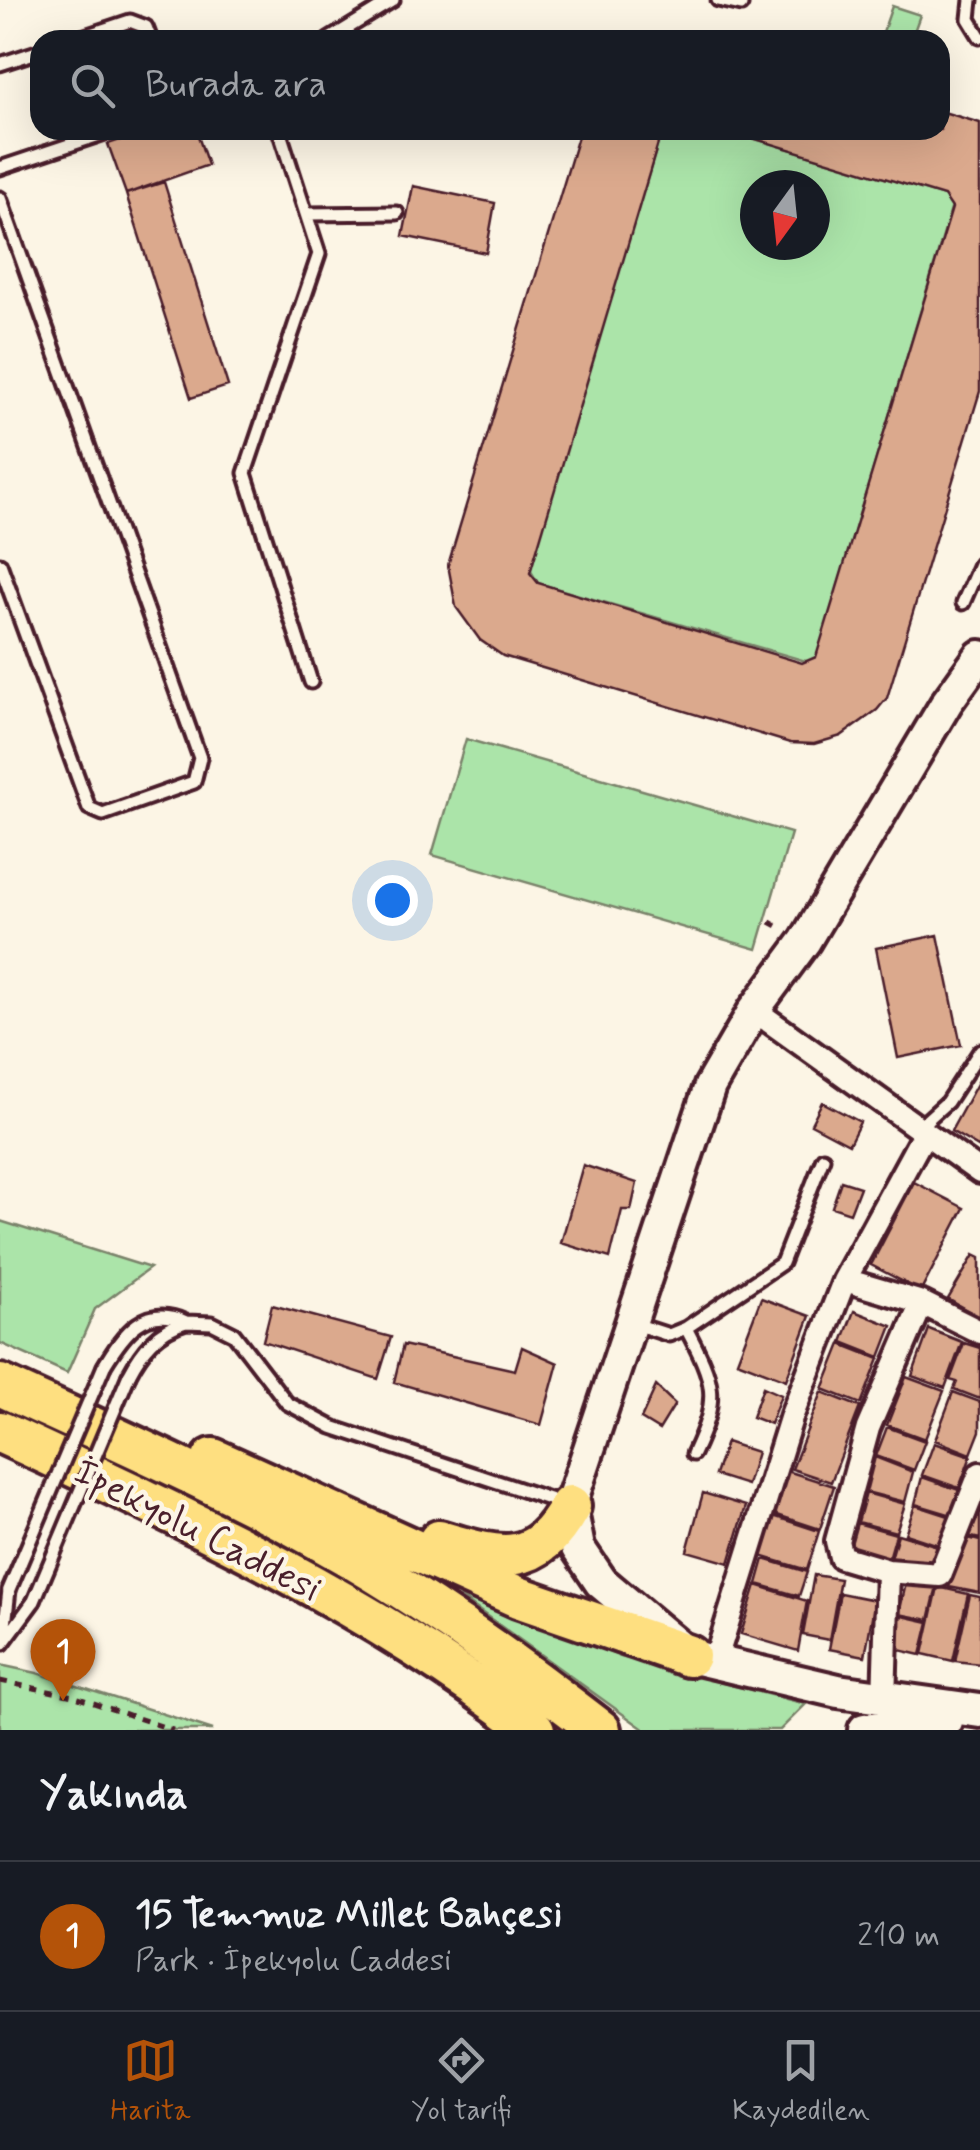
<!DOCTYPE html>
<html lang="tr">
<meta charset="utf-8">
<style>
:root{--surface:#171b24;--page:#20242c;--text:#f1f3f6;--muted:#9ea1a6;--line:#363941;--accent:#b45309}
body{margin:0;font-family:Mynerve,sans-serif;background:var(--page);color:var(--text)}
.compass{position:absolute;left:740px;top:170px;width:90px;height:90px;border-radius:50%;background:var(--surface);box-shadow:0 10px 40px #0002;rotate:195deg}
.you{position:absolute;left:392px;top:900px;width:35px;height:35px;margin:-25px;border:8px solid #fff;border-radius:50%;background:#1a73e8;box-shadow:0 0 0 15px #1a73e833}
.badge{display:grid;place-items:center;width:65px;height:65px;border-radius:50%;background:var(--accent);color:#fff;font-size:32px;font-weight:700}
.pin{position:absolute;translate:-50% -82px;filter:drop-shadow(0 2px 5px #0008)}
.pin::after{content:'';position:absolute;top:52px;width:35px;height:30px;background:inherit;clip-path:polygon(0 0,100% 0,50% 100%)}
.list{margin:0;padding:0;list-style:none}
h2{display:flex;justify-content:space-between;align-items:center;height:130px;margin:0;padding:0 40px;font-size:42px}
h2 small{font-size:32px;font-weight:400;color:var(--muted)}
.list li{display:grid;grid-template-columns:65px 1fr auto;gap:30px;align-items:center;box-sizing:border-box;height:150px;padding:0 40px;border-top:2px solid var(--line)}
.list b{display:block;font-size:38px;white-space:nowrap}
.list p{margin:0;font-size:32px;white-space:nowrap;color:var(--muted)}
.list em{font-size:32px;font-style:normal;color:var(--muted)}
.icon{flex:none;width:55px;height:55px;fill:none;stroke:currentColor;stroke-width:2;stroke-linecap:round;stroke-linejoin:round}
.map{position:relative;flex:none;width:980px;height:1730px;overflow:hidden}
.search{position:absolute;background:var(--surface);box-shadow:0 10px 40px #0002;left:30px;right:30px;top:30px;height:110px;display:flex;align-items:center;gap:25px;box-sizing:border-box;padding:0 35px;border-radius:30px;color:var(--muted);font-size:38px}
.sheet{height:280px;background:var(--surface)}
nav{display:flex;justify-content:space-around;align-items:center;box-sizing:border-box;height:140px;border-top:2px solid var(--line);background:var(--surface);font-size:28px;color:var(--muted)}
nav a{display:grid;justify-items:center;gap:5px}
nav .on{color:var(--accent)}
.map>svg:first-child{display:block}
</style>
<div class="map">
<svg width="980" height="1730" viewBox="0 0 980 1730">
<rect width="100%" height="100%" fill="#fcf5e5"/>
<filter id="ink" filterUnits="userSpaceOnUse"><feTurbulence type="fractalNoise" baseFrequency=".01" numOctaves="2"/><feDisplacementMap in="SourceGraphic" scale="20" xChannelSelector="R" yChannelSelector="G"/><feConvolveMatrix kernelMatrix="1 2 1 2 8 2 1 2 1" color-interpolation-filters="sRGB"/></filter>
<g filter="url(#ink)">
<path fill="#abe4a9" stroke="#7a826a" stroke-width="2.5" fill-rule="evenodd" d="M 892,6 L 920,15 L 911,40 L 883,32 Z
M 662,130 L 726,130 L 944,196 L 952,206 L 817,656 L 809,662 L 538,583 L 529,568 ZM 755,185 L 815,185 L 815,245 L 755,245 Z
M 466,739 L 791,833 L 757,949 L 432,855 Z
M 0,1221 L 150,1268 L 95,1309 L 67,1373 L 0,1343 Z
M 434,1578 L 621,1657 L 806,1704 L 780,1730 L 645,1730 Z
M 0,1665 L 37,1673 L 213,1730 L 0,1730 Z"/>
<path fill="#dba98d" stroke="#4a1f2b" stroke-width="2.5" d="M 671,35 L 692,36 L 705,40 L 646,40 Z
M 940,111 L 980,123 L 980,391 L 887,698 L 877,710 L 841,736 L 814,744 L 790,743 L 503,656 L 480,640 L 456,607 L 448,565 L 580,130 L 662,130 L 530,573 L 538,583 L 802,663 L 816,657 L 952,208 L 944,196 L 726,130 L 940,130 Z
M 150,130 L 196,130 L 208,165 L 126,194 L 108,144 Z
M 164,182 L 228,386 L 191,398 L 126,194 Z
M 413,186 L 495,203 L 486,253 L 403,236 Z
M 938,935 L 961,1045 L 898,1058 L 876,948 Z
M 979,1080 L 980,1081 L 980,1148 L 951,1131 Z
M 822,1102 L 860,1122 L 849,1144 L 811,1124 Z
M 583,1165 L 637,1183 L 631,1210 L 622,1210 L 610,1258 L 561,1243 Z
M 841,1181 L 860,1187 L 850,1213 L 832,1207 Z
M 914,1182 L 964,1208 L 921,1291 L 871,1265 Z
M 974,1255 L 980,1258 L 980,1318 L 948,1299 Z
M 761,1298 L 810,1316 L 786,1380 L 737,1361 Z
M 272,1305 L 391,1337 L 378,1379 L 263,1341 Z
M 854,1311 L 892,1326 L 880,1357 L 842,1342 Z
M 929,1329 L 962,1342 L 945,1388 L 912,1376 Z
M 964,1343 L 980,1348 L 980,1399 L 954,1389 L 957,1382 L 950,1380 Z
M 841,1344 L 879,1359 L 861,1404 L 823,1389 Z
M 403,1345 L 515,1370 L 522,1347 L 558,1363 L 541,1425 L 394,1382 Z
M 906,1377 L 944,1391 L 925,1439 L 887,1425 Z
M 656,1386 L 675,1404 L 659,1430 L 641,1419 Z
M 763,1387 L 781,1395 L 770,1424 L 752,1417 Z
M 822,1392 L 860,1407 L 831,1482 L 792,1469 Z
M 953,1392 L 980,1402 L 980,1431 L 971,1454 L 935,1440 Z
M 887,1427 L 925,1441 L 914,1470 L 876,1456 Z
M 726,1442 L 757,1452 L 747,1485 L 715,1475 Z
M 934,1443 L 971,1456 L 959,1488 L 922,1475 Z
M 875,1457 L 913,1472 L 905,1502 L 866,1492 Z
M 784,1470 L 834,1486 L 820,1529 L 771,1513 Z
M 922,1477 L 959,1490 L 952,1515 L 915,1504 Z
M 703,1493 L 746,1506 L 729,1563 L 687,1551 Z
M 866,1493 L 905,1504 L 896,1532 L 858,1522 Z
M 980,1503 L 980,1539 L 967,1536 Z
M 915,1505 L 952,1517 L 942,1546 L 905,1534 Z
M 770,1515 L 819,1531 L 807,1570 L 757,1555 Z
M 857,1523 L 896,1534 L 888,1562 L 849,1551 Z
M 898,1534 L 941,1547 L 927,1573 L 890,1562 Z
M 964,1537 L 980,1541 L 980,1593 L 949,1587 Z
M 764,1559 L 807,1572 L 799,1596 L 757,1584 Z
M 814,1575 L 840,1579 L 829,1640 L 803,1635 Z
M 907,1579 L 937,1586 L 929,1620 L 899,1614 Z
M 756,1585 L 807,1601 L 798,1651 L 741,1634 Z
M 938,1587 L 968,1594 L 953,1661 L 923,1654 Z
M 840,1593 L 875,1600 L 865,1656 L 829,1649 Z
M 970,1595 L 980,1597 L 980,1664 L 955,1661 Z
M 898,1615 L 929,1622 L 921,1655 L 891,1648 Z"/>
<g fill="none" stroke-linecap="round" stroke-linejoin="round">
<g stroke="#4a1f2b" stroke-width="19">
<path id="service" d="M 718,0 L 741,5
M 971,0 L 969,19 L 980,37
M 73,40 L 130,21 L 146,27 L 151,40
M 328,40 L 393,0
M 0,64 L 40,51
M 279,130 L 319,254 L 245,473 L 311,682
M 0,168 L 114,130
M 0,198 L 200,758 L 194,782 L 103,814 L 89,808 L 0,564
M 306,214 L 397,213
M 963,603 L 980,564
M 917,1129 L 947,1102 L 980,1051
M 186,1322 L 212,1323 L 234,1334 L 287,1403 L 332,1427 L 561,1503
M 632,1323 L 669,1335 L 686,1328 L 782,1263 L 823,1158
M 686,1328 C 715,1383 720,1397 693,1454
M 104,1366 C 124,1333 145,1303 186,1322 C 158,1330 142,1350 129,1375
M 9,1590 L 3,1643 L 34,1601"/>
</g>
<g stroke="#4a1f2b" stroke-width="30">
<path id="minor" d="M 754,1010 L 980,1172
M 845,1280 L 922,1303 L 980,1332
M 922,1303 L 868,1428 L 837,1541 L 841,1557 L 888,1571 L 940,1575 L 980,1474
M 715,1662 L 792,1415 L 844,1281 L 924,1134
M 884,1700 L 888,1571"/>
</g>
<g stroke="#4a1f2b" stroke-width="38">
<path id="tertiary" d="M 570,1506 L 710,1086 L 754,1010 L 805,941 L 947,702 L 980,656"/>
</g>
<g stroke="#4a1f2b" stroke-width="40">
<path id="secondary" d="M 570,1506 L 578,1548 L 601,1582 L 689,1656 L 838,1691 L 980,1711
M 865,1730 L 946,1721"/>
</g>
<g stroke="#4a1f2b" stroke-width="48">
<path id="trunk" d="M 0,1385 C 126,1443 257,1500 375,1572 C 454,1620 527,1674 600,1730
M 0,1432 C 186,1518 372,1603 534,1730
M 213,1459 L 518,1597 L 689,1656
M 439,1541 C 501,1559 535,1570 570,1506"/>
</g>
<path stroke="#4a1f2b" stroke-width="5" stroke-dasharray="8 8" stroke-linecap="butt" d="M 770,922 L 781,928
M 0,1681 L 73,1696 L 173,1730"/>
<use href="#service" stroke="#fcf5e5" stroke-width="11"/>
<use href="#minor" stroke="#fcf5e5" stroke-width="22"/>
<use href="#tertiary" stroke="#fcf5e5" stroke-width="30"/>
<use href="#secondary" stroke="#fcf5e5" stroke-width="32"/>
<use href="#trunk" stroke="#fedf80" stroke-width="40"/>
<g stroke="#4a1f2b" stroke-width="19" stroke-linecap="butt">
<path id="service-bridge" d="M 9,1590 L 104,1366
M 34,1601 L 129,1375"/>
</g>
<use href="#service-bridge" stroke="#fcf5e5" stroke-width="11"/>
</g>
</g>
<g text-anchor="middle" stroke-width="9" stroke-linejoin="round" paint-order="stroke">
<g font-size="38" fill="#4a1f2b" stroke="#fcf5e5">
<text transform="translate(198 1529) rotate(27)" y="13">İpekyolu Caddesi</text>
</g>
</g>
</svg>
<svg class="compass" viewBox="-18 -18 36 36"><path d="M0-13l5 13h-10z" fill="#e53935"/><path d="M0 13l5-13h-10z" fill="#9ea1a6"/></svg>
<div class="you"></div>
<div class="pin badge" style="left:63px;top:1701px">1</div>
<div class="search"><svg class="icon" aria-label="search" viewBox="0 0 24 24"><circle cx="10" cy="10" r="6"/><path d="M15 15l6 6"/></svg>Burada ara</div>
</div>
<section class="sheet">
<h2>Yakında<small></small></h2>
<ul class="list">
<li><span class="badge">1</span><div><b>15 Temmuz Millet Bahçesi</b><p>Park · İpekyolu Caddesi</p></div><em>210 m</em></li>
</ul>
</section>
<nav>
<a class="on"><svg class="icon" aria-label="map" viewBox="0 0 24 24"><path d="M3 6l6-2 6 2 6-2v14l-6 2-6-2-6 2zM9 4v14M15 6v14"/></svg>Harita</a>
<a><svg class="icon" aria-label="directions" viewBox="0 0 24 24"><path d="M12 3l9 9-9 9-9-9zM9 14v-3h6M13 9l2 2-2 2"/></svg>Yol tarifi</a>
<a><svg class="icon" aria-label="saved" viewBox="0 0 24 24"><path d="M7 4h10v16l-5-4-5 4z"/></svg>Kaydedilen</a>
</nav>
